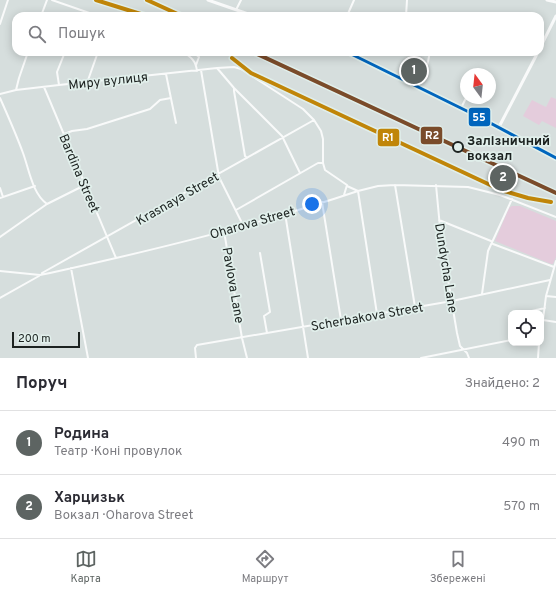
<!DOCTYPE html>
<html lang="uk">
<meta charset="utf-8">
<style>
:root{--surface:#fff;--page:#f7f7f7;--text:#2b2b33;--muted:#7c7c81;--line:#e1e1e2;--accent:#5d6462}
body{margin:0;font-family:Overpass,sans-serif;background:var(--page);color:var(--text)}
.controls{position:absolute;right:12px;bottom:12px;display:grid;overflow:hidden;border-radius:8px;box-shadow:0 2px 10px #0003}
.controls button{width:36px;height:36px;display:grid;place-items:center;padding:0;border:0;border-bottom:1px solid var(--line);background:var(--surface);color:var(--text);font:20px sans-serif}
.compass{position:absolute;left:460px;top:68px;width:36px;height:36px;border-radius:50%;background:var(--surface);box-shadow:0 2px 10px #0003;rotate:345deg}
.scale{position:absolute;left:12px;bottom:10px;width:68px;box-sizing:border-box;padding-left:4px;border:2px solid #1c2220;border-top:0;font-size:11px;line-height:14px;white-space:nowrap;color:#1c2220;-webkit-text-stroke:3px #e1efeb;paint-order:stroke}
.you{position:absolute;left:312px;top:204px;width:14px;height:14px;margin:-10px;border:3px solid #fff;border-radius:50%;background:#1a73e8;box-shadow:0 0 0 6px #1a73e833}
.badge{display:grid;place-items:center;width:26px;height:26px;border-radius:50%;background:var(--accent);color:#fff;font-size:13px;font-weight:700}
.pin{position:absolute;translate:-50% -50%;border:2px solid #fff;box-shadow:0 1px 4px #0006}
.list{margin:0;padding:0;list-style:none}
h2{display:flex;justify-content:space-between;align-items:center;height:52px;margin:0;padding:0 16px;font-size:17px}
h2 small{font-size:13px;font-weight:400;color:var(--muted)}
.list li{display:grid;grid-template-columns:26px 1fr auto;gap:12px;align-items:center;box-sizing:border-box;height:64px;padding:0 16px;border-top:1px solid var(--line)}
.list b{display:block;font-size:15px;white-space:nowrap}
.list p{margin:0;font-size:13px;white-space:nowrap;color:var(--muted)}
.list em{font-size:13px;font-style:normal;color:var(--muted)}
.icon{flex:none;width:22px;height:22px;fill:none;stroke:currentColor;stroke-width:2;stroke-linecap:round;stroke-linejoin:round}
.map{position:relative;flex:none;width:556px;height:358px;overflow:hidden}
.search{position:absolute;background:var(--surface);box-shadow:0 2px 10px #0003;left:12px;right:12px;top:12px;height:44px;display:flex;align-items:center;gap:10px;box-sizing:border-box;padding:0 14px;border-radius:12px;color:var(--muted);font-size:15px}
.sheet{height:180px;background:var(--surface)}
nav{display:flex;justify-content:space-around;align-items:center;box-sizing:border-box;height:56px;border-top:1px solid var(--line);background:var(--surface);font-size:11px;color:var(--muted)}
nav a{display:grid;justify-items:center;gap:2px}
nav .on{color:var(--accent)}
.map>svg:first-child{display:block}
</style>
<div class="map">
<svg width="556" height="358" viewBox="0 0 556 358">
<rect width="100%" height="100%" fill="#d6dedd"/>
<path fill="#e4ccdc" d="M 551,97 L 556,99 L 556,128 L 542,121 L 539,125 L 523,116 L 532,100 L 546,107 Z
M 512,206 L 520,206 L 556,221 L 556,257 L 553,264 L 551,264 L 495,241 L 509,208 Z"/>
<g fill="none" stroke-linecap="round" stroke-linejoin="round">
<path stroke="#f9fafa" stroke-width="2" d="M 52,0 L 98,16
M 236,10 L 241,0
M 41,16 L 47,0
M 347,16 L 354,0
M 406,16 L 407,0
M 0,24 L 8,0
M 183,52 C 191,57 196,61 197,71
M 193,52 L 199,57 L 196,65
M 217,68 L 234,88 L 282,136 L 300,173
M 201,70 L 219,177 L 241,221 L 242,226
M 166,74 L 176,123
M 87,83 L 98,52
M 59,85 L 57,72 L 65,52
M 417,86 L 427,66 L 430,52
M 44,87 L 116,258
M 234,88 L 234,91 L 245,156 L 247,158
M 16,90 L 19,78 L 28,52
M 0,94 L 16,90 L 59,85 L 217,68 L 234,67 L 241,69 L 303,109 L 314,120 L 321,131 L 323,139 L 323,163 L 325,170 L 347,185 L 344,195
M 0,98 C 8,116 16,134 23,153 C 29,169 32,193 47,204
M 461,108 L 466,98
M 64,134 L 72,131 L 87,129 L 150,109 L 160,100 L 171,98
M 395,185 L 415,307
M 436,185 L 441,238 L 457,333 L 460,346 L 467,353 L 469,358
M 347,186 L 358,191 L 377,314
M 0,188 L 3,197
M 0,198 L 35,186
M 322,202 L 341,320
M 236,210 L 318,163 L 323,163
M 285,213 L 308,358
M 439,220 L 491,241 L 493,244 L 554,267
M 224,231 L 242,338 L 247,358
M 0,237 L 47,204 L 85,185
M 260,253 L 270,312 L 264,316 L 267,333
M 71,268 L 88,358
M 0,271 L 40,275 L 50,273 C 154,250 257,225 358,191 L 378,186 L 395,185 L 468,187 L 500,195 L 556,217
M 42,273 L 314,120
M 482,294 L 488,251 L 512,199
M 546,296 L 556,297
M 0,298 L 39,276
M 523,313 L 545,308
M 509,316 L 511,316
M 543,320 L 556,322
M 541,332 L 542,328 L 546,296 L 556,261
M 196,358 L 195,348 L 197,345 L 452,301 L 550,280
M 421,358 L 511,340
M 538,358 L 539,343"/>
<path stroke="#f9fafa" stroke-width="3" d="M 547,0 L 556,2
M 540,48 L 556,16
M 499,127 L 538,52"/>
<path stroke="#f9fafa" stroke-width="3" d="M 208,0 L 254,16
M 347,52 L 479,117 L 556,158"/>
<g stroke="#e1efeb" stroke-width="6">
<path id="bus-1" d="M 347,52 L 479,117 L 556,158"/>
</g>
<use href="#bus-1" stroke="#0065bd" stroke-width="3"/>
<g stroke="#e1efeb" stroke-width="7">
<path id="rail-1" d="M 96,0 L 147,16
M 147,0 L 182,16
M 232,58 L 251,73 L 501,190 L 528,198 L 551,202"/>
</g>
<g stroke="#e1efeb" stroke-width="7">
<path id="rail-2" d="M 253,52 L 556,193"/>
</g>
<use href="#rail-1" stroke="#c08508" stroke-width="4"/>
<use href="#rail-2" stroke="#7a4b2a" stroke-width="4"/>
</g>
<circle fill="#e1efeb" stroke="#1c2220" stroke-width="2" cx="458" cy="147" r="5"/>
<g text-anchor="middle" stroke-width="3.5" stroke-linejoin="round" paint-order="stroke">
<g font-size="13" fill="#1c2220" stroke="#e1efeb">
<text transform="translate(108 80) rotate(-6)" y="5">Миру вулиця</text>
<text transform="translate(80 173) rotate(67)" y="5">Bardina Street</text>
<text transform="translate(177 198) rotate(-30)" y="5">Krasnaya Street</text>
<text transform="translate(252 222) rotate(-16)" y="5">Oharova Street</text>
<text transform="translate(447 268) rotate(81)" y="5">Dundycha Lane</text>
<text transform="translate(234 285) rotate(80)" y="5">Pavlova Lane</text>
<text transform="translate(367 316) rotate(-10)" y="5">Scherbakova Street</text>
</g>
<g font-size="13" font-weight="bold" fill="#1c2220" stroke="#e1efeb" text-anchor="start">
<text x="467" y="145">Залізничний<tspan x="467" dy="15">вокзал</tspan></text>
</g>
</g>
<g stroke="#e1efeb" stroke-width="1.5">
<rect x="468" y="107" width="23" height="20" rx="4" fill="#0065bd"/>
<rect x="420" y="126" width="23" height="19" rx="4" fill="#7a4b2a"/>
<rect x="377" y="128" width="23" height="19" rx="4" fill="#c08508"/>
</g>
<g font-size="11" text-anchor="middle" font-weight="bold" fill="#fff">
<text x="479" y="121">55</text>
<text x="432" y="139">R2</text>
<text x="388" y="141">R1</text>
</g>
</svg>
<div class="controls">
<button><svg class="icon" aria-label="locate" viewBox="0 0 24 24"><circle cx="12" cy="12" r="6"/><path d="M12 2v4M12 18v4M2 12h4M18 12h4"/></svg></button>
</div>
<svg class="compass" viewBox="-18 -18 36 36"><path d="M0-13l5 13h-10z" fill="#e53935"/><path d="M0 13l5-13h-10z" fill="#7c7c81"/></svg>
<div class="scale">200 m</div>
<div class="you"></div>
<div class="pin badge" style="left:414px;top:71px">1</div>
<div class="pin badge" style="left:503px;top:178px">2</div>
<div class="search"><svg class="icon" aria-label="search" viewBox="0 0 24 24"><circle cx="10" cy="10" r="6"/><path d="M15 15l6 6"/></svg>Пошук</div>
</div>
<section class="sheet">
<h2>Поруч<small>Знайдено: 2</small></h2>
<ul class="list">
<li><span class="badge">1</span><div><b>Родина</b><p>Театр · Коні провулок</p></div><em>490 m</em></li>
<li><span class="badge">2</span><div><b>Харцизьк</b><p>Вокзал · Oharova Street</p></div><em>570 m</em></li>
</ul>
</section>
<nav>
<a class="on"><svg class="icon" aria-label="map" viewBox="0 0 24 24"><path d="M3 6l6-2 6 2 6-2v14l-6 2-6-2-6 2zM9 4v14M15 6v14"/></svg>Карта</a>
<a><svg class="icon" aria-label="directions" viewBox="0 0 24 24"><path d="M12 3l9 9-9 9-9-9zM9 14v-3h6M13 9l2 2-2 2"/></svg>Маршрут</a>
<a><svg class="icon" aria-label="saved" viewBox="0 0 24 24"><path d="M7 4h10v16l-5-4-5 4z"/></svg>Збережені</a>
</nav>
